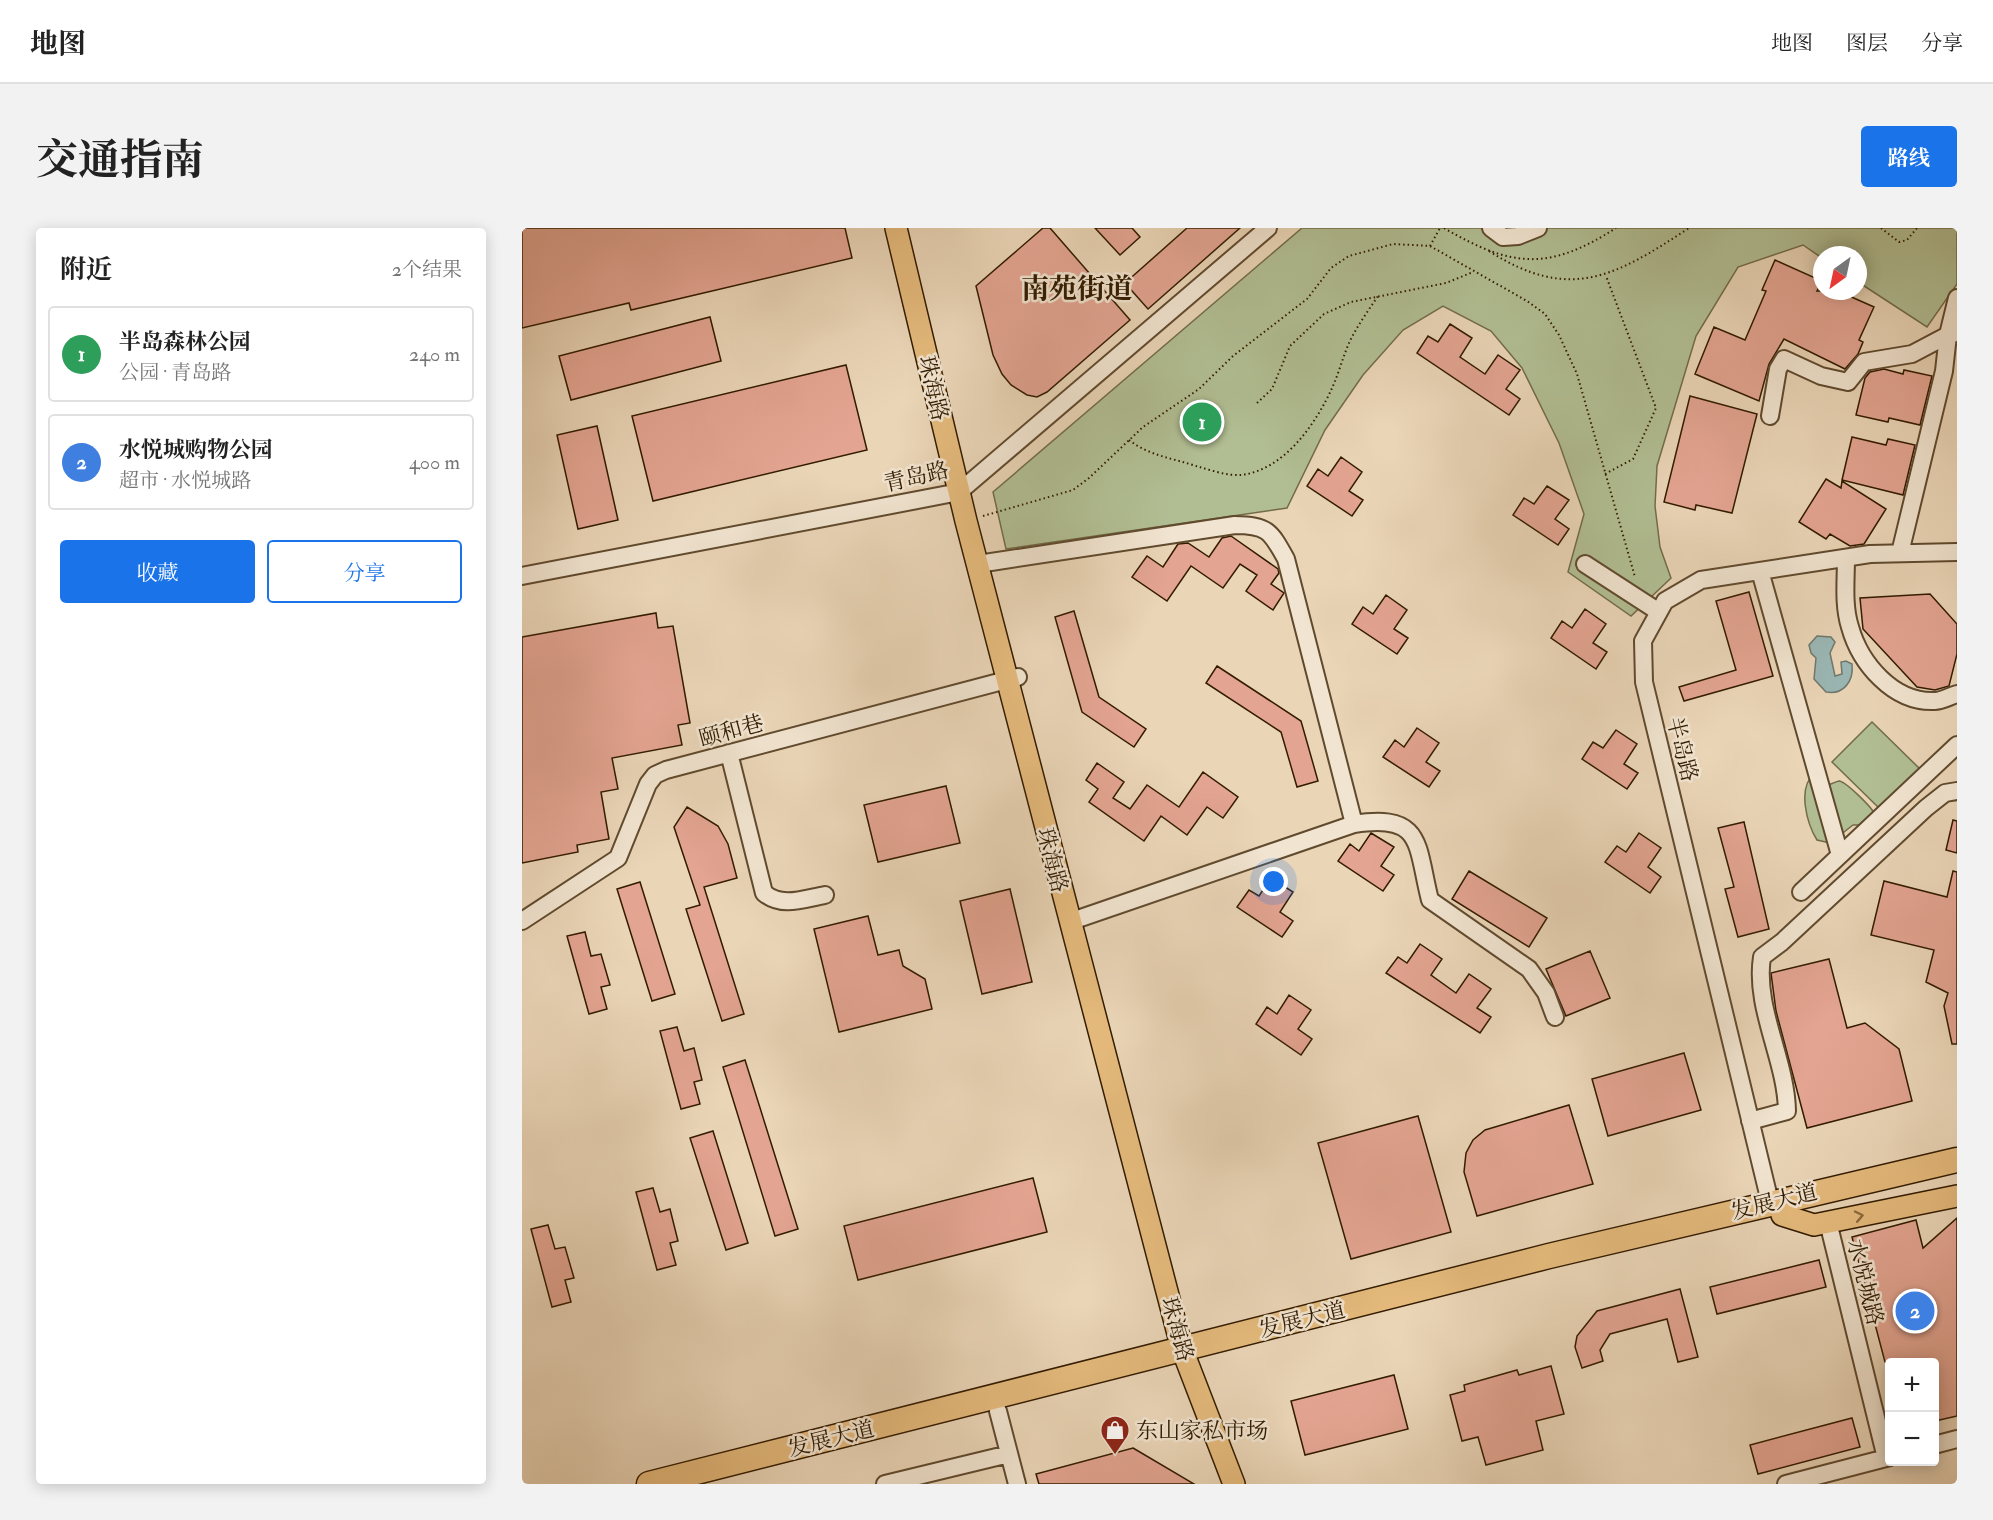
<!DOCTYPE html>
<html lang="zh">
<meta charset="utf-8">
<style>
:root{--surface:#fff;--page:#f2f2f2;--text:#222;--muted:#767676;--line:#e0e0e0;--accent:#1a73e8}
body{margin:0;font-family:"IM FELL Double Pica","Noto Serif SC",serif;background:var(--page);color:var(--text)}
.controls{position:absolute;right:18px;bottom:18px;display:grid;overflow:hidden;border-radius:6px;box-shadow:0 3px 15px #0003}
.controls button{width:54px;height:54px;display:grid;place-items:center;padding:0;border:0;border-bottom:2px solid var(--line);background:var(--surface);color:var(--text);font:30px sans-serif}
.compass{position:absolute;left:1291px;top:18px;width:54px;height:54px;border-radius:50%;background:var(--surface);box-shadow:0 3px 15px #0003;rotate:213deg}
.you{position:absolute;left:752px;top:654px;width:21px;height:21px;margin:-15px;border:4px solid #fff;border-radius:50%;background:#1a73e8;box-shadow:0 0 0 9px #1a73e833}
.badge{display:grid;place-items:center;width:39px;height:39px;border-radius:50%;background:var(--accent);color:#fff;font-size:20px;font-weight:700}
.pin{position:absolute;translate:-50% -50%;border:3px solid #fff;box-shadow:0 2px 6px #0006}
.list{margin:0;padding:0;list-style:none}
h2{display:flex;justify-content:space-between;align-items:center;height:78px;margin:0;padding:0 24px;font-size:26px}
h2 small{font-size:20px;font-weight:400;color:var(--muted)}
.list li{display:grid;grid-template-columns:39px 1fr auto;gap:18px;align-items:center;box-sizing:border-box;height:96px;margin:0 12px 12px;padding:0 12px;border:2px solid var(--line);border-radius:6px}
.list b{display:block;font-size:22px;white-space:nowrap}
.list p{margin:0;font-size:20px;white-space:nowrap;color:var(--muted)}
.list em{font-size:20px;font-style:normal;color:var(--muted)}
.actions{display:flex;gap:12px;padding:18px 24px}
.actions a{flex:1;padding:14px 0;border:2px solid var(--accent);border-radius:6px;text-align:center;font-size:21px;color:var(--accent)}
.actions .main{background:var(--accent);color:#fff}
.map{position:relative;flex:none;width:1435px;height:1256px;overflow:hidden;border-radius:6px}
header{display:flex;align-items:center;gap:36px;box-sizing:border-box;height:84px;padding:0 30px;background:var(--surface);border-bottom:2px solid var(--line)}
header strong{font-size:28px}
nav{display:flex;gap:33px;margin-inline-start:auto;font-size:21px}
.intro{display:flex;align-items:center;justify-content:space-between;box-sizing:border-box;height:144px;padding:0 36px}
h1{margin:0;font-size:42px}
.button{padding:15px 27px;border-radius:6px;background:var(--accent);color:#fff;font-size:21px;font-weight:700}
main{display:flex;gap:36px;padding:0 36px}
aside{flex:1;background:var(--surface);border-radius:6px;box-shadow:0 3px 15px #0003}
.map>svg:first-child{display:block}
</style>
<header>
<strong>地图</strong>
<nav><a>地图</a><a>图层</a><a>分享</a></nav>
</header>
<div class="intro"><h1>交通指南</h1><a class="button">路线</a></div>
<main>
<aside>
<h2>附近<small>2个结果</small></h2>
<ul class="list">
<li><span class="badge" style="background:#2e9e5b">1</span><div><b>半岛森林公园</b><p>公园 · 青岛路</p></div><em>240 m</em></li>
<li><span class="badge" style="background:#3f7fe0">2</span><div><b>水悦城购物公园</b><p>超市 · 水悦城路</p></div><em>400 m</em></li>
</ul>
<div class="actions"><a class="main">收藏</a><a>分享</a></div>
</aside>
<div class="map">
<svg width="1435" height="1256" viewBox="0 0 1435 1256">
<rect width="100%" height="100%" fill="#ead5b7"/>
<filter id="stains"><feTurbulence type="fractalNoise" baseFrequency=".00333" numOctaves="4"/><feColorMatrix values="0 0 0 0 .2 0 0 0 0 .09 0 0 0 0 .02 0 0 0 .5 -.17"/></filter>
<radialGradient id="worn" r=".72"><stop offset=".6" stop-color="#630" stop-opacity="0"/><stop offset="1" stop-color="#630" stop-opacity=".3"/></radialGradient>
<path fill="#b1be93" stroke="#726c4a" stroke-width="1.5" d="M 780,0 L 1435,0 L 1435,56 L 1405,99 L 1336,54 L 1336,27 L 1300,27 L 1300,30 L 1281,17 L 1216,39 L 1174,108 L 1135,238 L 1133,278 L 1138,319 L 1149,350 L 1109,388 L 1046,344 L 1062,286 L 1037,215 L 1000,140 L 969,103 L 921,78 L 881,102 L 841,147 L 803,202 L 765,280 L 484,321 L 471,264 Z
M 1350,494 L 1398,541 L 1358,581 L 1310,534 Z
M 1292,546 L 1303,558 C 1307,557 1313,554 1317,553 C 1323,553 1351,580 1353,587 L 1340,597 L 1331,597 L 1308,615 L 1295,612 C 1285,596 1275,560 1292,546 Z"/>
<path fill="#9ab7b5" stroke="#70796d" stroke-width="1.5" d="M 1295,408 L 1309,409 L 1313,414 L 1308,425 L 1313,448 L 1320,446 L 1319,434 L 1324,433 L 1330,436 C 1332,454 1321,467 1304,464 L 1292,451 L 1294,430 L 1289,425 L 1287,417 Z"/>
<path fill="#e3a491" stroke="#321b00" stroke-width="1.5" d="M 0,0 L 323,0 L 330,30 L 109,82 L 107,75 L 0,100 Z
M 521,0 L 528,0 L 608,92 L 525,164 L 515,169 L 505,167 L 489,157 L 480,146 L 471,127 L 454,58 Z
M 573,0 L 610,0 L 618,9 L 598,27 Z
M 665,0 L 718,0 L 626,81 L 603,55 Z
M 1253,32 L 1300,53 L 1295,63 L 1316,63 L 1352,79 L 1337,112 L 1341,114 L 1336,126 L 1323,141 L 1262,111 L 1247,136 L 1237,173 L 1173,146 L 1192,99 L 1223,112 L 1244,63 L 1240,62 Z
M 188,89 L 199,133 L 49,172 L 37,128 Z
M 928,96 L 950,110 L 938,129 L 963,146 L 976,127 L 998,142 L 984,161 L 998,171 L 987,187 L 895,125 L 906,108 L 916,114 Z
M 324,137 L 345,222 L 131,273 L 110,188 Z
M 1362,141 L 1381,146 L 1382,142 L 1410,148 L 1398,197 L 1367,190 L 1366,194 L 1334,187 L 1343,150 L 1348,144 Z
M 1168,168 L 1235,186 L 1210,285 L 1174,277 L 1173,282 L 1142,274 Z
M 75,198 L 96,292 L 56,301 L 35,207 Z
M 1330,209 L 1364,217 L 1366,211 L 1393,217 L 1381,267 L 1320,252 Z
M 819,229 L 840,244 L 827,263 L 841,272 L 830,288 L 785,258 L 796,241 L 806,248 Z
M 1304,251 L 1319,260 L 1320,253 L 1364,281 L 1342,316 L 1328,318 L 1308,306 L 1304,311 L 1277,294 Z
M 1025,258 L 1047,272 L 1033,291 L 1047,301 L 1036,317 L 991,287 L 1002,270 L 1012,276 Z
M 709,308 L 756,341 L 757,345 L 749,356 L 762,365 L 751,382 L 724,363 L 735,347 L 718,336 L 701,360 L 669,338 L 645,373 L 610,349 L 625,328 L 641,339 L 656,316 L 666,315 L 687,329 L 700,310 Z
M 1227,364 L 1251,448 L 1162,473 L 1157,459 L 1214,442 L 1194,373 Z
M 1408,366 L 1435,396 L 1435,426 L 1427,458 L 1413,462 L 1395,459 L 1341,401 L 1338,370 Z
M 864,367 L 885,382 L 872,401 L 886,410 L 875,426 L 830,396 L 841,379 L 851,386 Z
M 1063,381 L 1084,396 L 1071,415 L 1085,424 L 1074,441 L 1029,410 L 1040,393 L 1050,400 Z
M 552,383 L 577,469 L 624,501 L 612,519 L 560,484 L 533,389 Z
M 134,385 L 136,400 L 151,398 L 168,495 L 156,497 L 160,517 L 90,530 L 96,561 L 79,564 L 87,611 L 55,617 L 56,624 L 0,635 L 0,409 Z
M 695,438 L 779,493 L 796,553 L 775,559 L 759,504 L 684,455 Z
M 895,500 L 917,515 L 904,534 L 918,543 L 907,559 L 861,529 L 873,512 L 882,519 Z
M 1094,502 L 1115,516 L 1102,536 L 1116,545 L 1105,561 L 1060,531 L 1071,514 L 1081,520 Z
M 575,535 L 602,554 L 591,570 L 608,581 L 625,557 L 657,579 L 681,544 L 716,569 L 701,590 L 685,579 L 665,607 L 639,588 L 622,613 L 567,574 L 576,561 L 564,552 Z
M 424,558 L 438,615 L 356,634 L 342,577 Z
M 165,579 L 196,598 L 206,616 L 215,650 L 182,659 L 222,786 L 200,793 L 164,681 L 178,677 L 152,599 Z
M 1431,592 L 1435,593 L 1435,625 L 1424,622 Z
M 1222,594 L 1247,701 L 1216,709 L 1203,661 L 1212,659 L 1196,600 Z
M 849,605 L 872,619 L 859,638 L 872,647 L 861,663 L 816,633 L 828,616 L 837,623 Z
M 1117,605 L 1139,620 L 1126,639 L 1139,649 L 1128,665 L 1083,634 L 1095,618 L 1104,624 Z
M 947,643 L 1025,690 L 1007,719 L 930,671 Z
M 1431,643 L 1435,644 L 1435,816 L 1430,816 L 1422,778 L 1426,765 L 1404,754 L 1412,722 L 1349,707 L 1362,653 L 1425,669 Z
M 749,650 L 771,664 L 758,684 L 771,693 L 760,709 L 715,679 L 727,662 L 737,668 Z
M 118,654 L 153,766 L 130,773 L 95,661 Z
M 488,661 L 510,754 L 460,766 L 438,673 Z
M 346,688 L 356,727 L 377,722 L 381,738 L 403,751 L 410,781 L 317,804 L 292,701 Z
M 63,704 L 69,728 L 79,726 L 88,757 L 79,759 L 85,781 L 67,786 L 45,708 Z
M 898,716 L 920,731 L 909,747 L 934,765 L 947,746 L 969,761 L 955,780 L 969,789 L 958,805 L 864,745 L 876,729 L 885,735 Z
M 1068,723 L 1088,770 L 1044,788 L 1024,741 Z
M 1307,731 L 1325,800 L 1343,795 L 1377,821 L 1390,873 L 1285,900 L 1254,783 L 1249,745 Z
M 767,767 L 789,782 L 776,801 L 790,811 L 779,827 L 734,796 L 745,779 L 755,786 Z
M 155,799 L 162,823 L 172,820 L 180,852 L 172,854 L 178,876 L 159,881 L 138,803 Z
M 1162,825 L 1179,882 L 1086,908 L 1070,851 Z
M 223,832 L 276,1001 L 253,1008 L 201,839 Z
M 1047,877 L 1071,956 L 955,988 L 942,944 L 944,925 L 951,912 L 963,902 Z
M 896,888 L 929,1004 L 829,1031 L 796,915 Z
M 191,903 L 226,1015 L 204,1022 L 168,910 Z
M 511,950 L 525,1004 L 336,1052 L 322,998 Z
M 131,960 L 138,984 L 148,981 L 156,1013 L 148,1015 L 154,1037 L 135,1042 L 114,964 Z
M 1435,990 L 1435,1188 L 1413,1193 L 1413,1134 L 1363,1134 L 1330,1009 L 1394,992 L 1401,1020 Z
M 26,997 L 33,1021 L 43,1019 L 52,1050 L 43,1052 L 49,1074 L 30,1079 L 9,1001 Z
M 1297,1032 L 1304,1059 L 1195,1086 L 1188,1059 Z
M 1158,1061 L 1176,1129 L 1156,1134 L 1145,1091 L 1088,1106 L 1078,1122 L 1081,1133 L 1060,1140 L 1053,1119 L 1055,1108 L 1075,1083 Z
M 1029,1138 L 1042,1186 L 1014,1193 L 1021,1222 L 964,1237 L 956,1209 L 940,1213 L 928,1167 L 943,1163 L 942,1157 L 995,1142 L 997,1147 Z
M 872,1147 L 886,1201 L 783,1227 L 769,1173 Z
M 1330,1190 L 1338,1219 L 1236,1246 L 1228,1217 Z
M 611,1220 L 672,1256 L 517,1256 L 514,1246 Z"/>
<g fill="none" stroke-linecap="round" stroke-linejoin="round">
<g stroke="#604a2e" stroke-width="20">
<path id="minor" d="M 969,0 L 981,9 L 996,8 L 1016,0
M 1248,188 L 1256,141 L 1262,131 L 1299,148 L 1326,154 L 1342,134 L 1390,126 L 1426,107 L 1435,70
M 1378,325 L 1422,143 L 1426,107 L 1434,105
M 1324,330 C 1324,352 1321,377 1328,399 C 1338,435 1371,475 1413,473 C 1420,473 1428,468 1435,466
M 456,336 L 713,297 C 746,297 749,304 764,331 L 832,596
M 1063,336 L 1137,384
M 1238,343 L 1318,627
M 0,348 L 437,264 L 746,0
M 207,525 L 242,665 C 260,680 281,671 303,667
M 1279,664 L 1435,517
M 0,693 L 96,630 L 126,556 L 133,547 L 144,542 L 496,449
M 547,694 L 832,596 C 902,585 894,617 908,672 L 1007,741 L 1024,765 L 1033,789
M 1228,893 L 1265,883 C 1264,831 1232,780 1240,729 L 1260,714 L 1404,580 L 1423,565 L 1435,563
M 1248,974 L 1122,454 L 1121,413 L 1143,373 L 1179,352 L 1348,326 L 1435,324
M 1306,994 L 1364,1230
M 476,1183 L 495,1256
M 1412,1217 L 1435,1211
M 363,1256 L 487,1226
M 1264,1256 L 1368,1229"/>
</g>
<g stroke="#321b00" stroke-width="24">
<path id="major" d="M 374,0 L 444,293 L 660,1121 L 712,1256
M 1260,987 L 1292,997 L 1435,968"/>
</g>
<g stroke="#321b00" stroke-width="27">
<path id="highway" d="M 127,1256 L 1027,1028 L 1435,932"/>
</g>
<path stroke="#321b00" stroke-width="2" stroke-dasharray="1.5 3" stroke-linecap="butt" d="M 922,0 C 990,40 1027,43 1094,0
M 1359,0 L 1377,14 L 1385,12 L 1395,0
M 908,18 L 918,0
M 967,23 C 1048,75 1094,48 1167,0
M 735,175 L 750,161 L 768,118 L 802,86 L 829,74 L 924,55 L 951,44
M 607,212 C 628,228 650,230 674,238 C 688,242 705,248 719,247 C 763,242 795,194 811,158 C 817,144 821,129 827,115 C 835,98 846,83 856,68
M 1083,246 L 1111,231 L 1134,180 L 1084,48
M 461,288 L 551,262 L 567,250 L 621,199 L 677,161 L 711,128 L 785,71 L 809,40 L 827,28 L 871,16 L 908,18 L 1005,73 L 1023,86 L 1037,107 L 1055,146 L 1113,349"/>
<use href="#minor" stroke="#f1e4d0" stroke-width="16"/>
<use href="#major" stroke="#e5ba7c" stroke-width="21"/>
<use href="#highway" stroke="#e5ba7c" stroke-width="24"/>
</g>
<defs><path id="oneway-chevron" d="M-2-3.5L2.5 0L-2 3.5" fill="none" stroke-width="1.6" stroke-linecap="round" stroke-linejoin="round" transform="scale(1.5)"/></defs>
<use stroke="#8c6a3e" href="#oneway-chevron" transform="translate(1337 988) rotate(-12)"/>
<defs>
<g id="shop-pin" transform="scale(1.5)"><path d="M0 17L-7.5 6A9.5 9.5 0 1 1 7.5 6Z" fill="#8f2418" stroke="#f1e4d0"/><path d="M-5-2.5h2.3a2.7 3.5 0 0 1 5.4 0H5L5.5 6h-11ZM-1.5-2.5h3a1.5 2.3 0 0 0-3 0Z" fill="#fff"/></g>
</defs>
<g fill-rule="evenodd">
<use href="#shop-pin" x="593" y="1202"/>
</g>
<g text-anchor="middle" stroke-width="5" stroke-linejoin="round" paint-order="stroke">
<g font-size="22" fill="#321b00" stroke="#f1e4d0">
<text transform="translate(412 160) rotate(77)" y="8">珠海路</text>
<text transform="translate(394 248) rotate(-13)" y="8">青岛路</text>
<text transform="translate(209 502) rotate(-15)" y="8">颐和巷</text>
<text transform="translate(1161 521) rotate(76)" y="8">半岛路</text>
<text transform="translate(531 632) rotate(76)" y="8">珠海路</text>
<text transform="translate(1252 973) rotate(-14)" y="8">发展大道</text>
<text transform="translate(1344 1054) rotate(76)" y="8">水悦城路</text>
<text transform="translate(780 1091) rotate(-14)" y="8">发展大道</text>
<text transform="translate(656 1101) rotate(74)" y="8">珠海路</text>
<text transform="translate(309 1210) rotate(-14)" y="8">发展大道</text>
</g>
<g font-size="22" fill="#321b00" stroke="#f1e4d0" text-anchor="start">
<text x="614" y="1210">东山家私市场</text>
</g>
<g font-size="28" font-weight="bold" fill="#321b00" stroke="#f1e4d0">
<text x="555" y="70">南苑街道</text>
</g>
</g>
<rect width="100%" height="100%" filter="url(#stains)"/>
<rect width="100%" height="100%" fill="url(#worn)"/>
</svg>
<div class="controls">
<button>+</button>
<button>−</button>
</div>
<svg class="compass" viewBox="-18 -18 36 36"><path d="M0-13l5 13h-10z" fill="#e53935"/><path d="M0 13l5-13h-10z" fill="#767676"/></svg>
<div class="you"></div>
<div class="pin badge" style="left:680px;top:194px;background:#2e9e5b">1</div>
<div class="pin badge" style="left:1393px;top:1083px;background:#3f7fe0">2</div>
</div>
</main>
